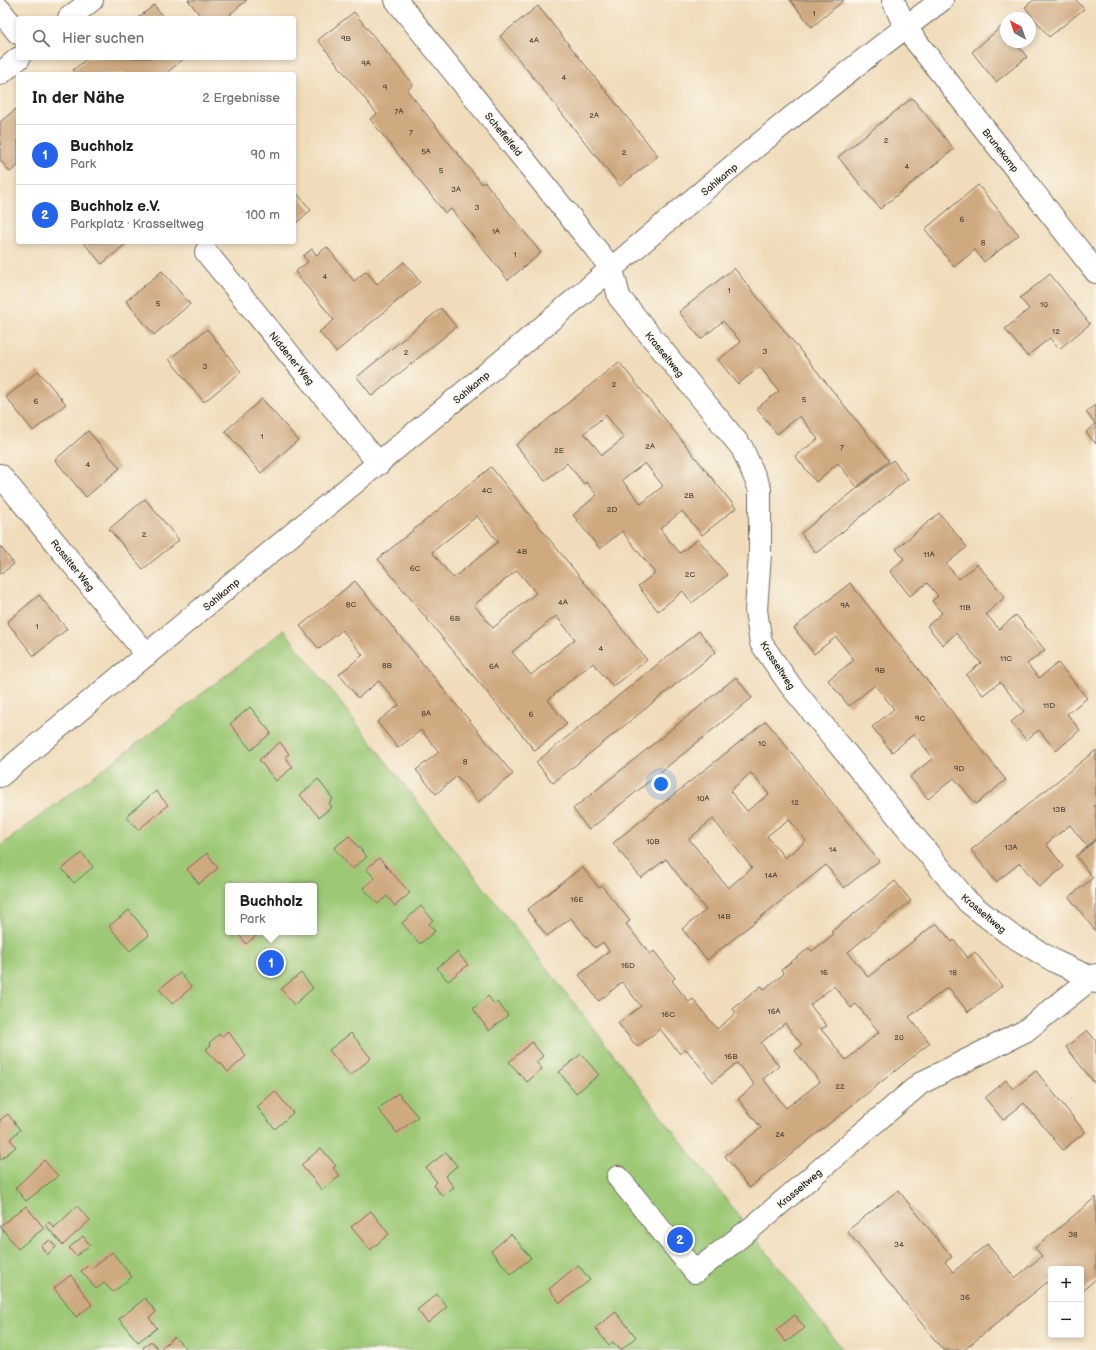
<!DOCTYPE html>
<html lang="de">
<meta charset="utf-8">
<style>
:root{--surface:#fff;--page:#f2f2f2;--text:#202124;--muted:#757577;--line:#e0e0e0;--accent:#2563eb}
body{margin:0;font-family:"Balsamiq Sans",sans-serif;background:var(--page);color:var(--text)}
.controls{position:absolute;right:12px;bottom:12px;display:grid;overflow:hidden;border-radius:4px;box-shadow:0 2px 6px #0003}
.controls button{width:36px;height:36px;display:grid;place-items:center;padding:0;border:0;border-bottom:1px solid var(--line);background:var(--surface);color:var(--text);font:20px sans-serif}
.compass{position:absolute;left:1000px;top:12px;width:36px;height:36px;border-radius:50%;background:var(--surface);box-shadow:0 2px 6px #0003;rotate:320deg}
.you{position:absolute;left:661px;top:784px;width:14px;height:14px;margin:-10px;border:3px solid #fff;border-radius:50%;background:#1a73e8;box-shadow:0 0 0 6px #1a73e833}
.badge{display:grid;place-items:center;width:26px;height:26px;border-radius:50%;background:var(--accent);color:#fff;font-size:13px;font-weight:700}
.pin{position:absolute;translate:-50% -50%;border:2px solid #fff;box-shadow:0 1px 4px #0006}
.popup{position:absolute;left:225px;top:883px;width:92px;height:52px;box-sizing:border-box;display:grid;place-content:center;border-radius:4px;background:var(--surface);filter:drop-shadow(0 1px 3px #0005);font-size:13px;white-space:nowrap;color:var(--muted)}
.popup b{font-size:15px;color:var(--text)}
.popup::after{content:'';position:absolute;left:50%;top:100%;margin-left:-8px;border:8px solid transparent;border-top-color:var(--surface)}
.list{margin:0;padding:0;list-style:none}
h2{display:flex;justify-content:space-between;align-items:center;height:52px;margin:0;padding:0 16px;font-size:17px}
h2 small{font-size:13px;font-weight:400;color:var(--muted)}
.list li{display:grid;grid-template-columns:26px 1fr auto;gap:12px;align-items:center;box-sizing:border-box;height:60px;padding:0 16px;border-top:1px solid var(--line)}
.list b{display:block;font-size:15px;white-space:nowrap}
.list p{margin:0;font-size:13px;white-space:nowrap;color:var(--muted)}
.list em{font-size:13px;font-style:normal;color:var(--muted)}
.icon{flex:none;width:22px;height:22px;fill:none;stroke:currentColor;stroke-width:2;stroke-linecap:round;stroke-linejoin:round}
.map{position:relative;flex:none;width:1096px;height:1350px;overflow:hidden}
.search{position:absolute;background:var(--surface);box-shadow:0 2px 6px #0003;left:16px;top:16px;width:280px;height:44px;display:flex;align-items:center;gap:10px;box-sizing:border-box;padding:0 14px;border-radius:4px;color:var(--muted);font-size:15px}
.panel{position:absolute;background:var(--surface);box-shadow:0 2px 6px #0003;left:16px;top:72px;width:280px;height:172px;border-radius:4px}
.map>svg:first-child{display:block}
</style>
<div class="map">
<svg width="1096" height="1350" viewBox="0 0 1096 1350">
<rect width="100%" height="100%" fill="#fbf7ec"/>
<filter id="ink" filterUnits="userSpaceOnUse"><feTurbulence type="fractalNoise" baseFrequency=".025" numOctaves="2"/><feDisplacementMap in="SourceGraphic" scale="8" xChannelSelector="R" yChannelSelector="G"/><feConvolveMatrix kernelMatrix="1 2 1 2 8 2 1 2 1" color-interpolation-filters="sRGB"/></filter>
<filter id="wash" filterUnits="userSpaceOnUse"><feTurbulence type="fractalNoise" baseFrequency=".012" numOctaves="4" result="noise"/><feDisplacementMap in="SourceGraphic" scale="16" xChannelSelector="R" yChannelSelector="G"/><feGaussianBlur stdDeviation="0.9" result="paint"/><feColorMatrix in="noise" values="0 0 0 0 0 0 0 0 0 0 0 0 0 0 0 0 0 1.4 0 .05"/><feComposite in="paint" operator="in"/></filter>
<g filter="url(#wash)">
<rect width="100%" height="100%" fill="#f0dcba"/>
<path fill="#9dc976" stroke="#647a50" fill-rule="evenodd" d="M 284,630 L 843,1350 L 0,1350 L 0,846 L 154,731 ZM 228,886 L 314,886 L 314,932 L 228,932 Z"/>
<g id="blocks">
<path fill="#cfa97f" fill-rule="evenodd" d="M 188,0 L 247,0 L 230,14 L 233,18 L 202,18 Z
M 790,0 L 844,0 L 812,27 Z
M 1034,0 L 1076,0 L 1084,9 L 1049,37 L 1025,7 Z
M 154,5 L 164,18 L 138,18 Z
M 538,6 L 658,156 L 620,186 L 500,36 Z
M 354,12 L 413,85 L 407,90 L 482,184 L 485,182 L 541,253 L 508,280 L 451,209 L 445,213 L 370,119 L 377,114 L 318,40 Z
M 1002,26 L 1006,31 L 1006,42 L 1015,42 L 1027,57 L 996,82 L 972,52 Z
M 88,58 L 185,58 L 165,74 L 76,74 L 73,70 Z
M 912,98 L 954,149 L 880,209 L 838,157 Z
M 16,109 L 18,112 L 18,166 L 10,172 L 0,160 L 0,122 Z
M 978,185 L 1019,235 L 984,262 L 975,250 L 954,267 L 925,229 Z
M 294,190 L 311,210 L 294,225 Z
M 83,242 L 128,242 L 102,264 Z
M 327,247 L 354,281 L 366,271 L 377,284 L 404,262 L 420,282 L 336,352 L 319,332 L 334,320 L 295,272 L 308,262 L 303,256 L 312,249 L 316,255 Z
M 734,268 L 889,461 L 857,487 L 838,463 L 816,482 L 795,456 L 818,439 L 800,416 L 777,434 L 757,408 L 779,391 L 760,367 L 738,384 L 718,360 L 741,342 L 723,321 L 701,339 L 679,312 Z
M 162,271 L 190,304 L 154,335 L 126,301 Z
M 1050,274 L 1090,324 L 1059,349 L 1050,338 L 1027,356 L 1005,329 L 1029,309 L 1020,298 Z
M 441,308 L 456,327 L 372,396 L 357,377 Z
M 207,329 L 241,372 L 204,402 L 169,359 Z
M 619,362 L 736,508 L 702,535 L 682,511 L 660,529 L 680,553 L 698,539 L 727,575 L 692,603 L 683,591 L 658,611 L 638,586 L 655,573 L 622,531 L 600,549 L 573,515 L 597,495 L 586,482 L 584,484 L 567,463 L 545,481 L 516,445 ZM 606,415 L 624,438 L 602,455 L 584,433 ZM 645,463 L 663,486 L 641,504 L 622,480 Z
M 38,371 L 66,404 L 33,431 L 6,397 Z
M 262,399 L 298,440 L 261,473 L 225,431 Z
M 1096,404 L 1096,444 L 1086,432 L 1095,424 L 1086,412 Z
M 88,431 L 120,468 L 86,497 L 55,460 Z
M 893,460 L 908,479 L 816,553 L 801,533 Z
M 491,467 L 647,660 L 613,687 L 593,663 L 571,680 L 548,700 L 567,724 L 535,751 L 378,559 ZM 477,516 L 498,542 L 453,578 L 432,552 ZM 517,570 L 536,593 L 493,628 L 474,605 ZM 556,616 L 575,639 L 531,675 L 512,652 Z
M 145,499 L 179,540 L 143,569 L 109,529 Z
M 939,513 L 967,547 L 946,564 L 959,579 L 977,564 L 1005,597 L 986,614 L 999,629 L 1016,615 L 1045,650 L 1027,664 L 1039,678 L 1058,663 L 1087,698 L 1067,714 L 1080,730 L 1056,751 L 1039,730 L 1026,740 L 1011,722 L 1024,711 L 1000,682 L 983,695 L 966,675 L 981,663 L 956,633 L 943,645 L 927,626 L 942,613 L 932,601 L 938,596 L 927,583 L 910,596 L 890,571 L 904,559 L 896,549 Z
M 0,546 L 14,564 L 0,574 Z
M 355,581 L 513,774 L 478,802 L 457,776 L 436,794 L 416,770 L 439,752 L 421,730 L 398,748 L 377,722 L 399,705 L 379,681 L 358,698 L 339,674 L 363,655 L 342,630 L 319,649 L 300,626 Z
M 850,583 L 1006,780 L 976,804 L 954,778 L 928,799 L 910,777 L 933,758 L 914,734 L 892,752 L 872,727 L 894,709 L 875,685 L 849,706 L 828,680 L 854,660 L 836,637 L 814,654 L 794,628 Z
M 39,595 L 67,629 L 34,656 L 7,622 Z
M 699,631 L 716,652 L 553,783 L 536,762 Z
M 736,677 L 752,698 L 589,830 L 573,809 Z
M 250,707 L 271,733 L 251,750 L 230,724 Z
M 766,721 L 879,861 L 844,888 L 826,865 L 707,960 L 682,929 L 706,910 L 682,880 L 666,859 L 641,878 L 613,843 ZM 751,773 L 769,794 L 747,811 L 730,791 ZM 713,819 L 752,868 L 728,888 L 689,839 ZM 789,819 L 806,841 L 785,858 L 767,836 Z
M 280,742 L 289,754 L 285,757 L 293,767 L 276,781 L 259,760 Z
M 1096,750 L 1096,804 L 1094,806 L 1096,808 L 1096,839 L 1087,846 L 1070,825 L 1046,844 L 1064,867 L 1039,887 L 1020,863 L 996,882 L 971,850 Z
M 318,779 L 333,799 L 329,803 L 332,807 L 319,817 L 300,795 Z
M 156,791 L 168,805 L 138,830 L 126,816 Z
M 349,836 L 367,857 L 352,869 L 334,848 Z
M 1096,840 L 1096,932 L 1069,897 L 1093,878 L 1076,856 Z
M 82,853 L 93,867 L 74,883 L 62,869 Z
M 207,853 L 218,868 L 199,884 L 187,869 Z
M 379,858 L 410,893 L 395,906 L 387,896 L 378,904 L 363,888 L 375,878 L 366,869 Z
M 582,867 L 599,888 L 602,886 L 630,921 L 626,924 L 650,954 L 654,951 L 675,978 L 672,981 L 689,1002 L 693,999 L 717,1029 L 736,1013 L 733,1009 L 761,986 L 764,989 L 784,974 L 781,970 L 809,948 L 812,951 L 834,934 L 831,932 L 895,881 L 911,901 L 848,952 L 868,977 L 936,923 L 952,942 L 954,940 L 968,958 L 975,952 L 1002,986 L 968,1012 L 948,987 L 909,1017 L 930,1043 L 749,1188 L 725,1156 L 761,1128 L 738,1099 L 755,1085 L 737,1063 L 713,1082 L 686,1049 L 680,1054 L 660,1029 L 637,1047 L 618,1023 L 641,1006 L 622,982 L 599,1001 L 579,975 L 609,951 L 603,942 L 595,948 L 571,918 L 547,936 L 527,910 ZM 834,986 L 851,1008 L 856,1004 L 879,1032 L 846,1060 L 821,1029 L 827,1026 L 810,1005 ZM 785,1023 L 802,1045 L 795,1051 L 820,1082 L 786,1108 L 763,1079 L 779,1066 L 761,1043 Z
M 421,906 L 433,920 L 429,924 L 435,931 L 420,944 L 402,923 Z
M 129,910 L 149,935 L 130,951 L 109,926 Z
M 237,932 L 261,932 L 246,944 Z
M 457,952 L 468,965 L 448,981 L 437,968 Z
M 180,973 L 192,987 L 172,1004 L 159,989 Z
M 301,973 L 313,988 L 294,1005 L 281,989 Z
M 488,996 L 494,1004 L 497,1002 L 508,1015 L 489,1031 L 473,1009 Z
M 1087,1030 L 1096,1041 L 1096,1085 L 1066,1047 Z
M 228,1031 L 246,1056 L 228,1072 L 220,1062 L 218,1063 L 206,1049 L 211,1045 L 209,1043 L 219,1034 L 221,1037 Z
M 351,1033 L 371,1058 L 350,1076 L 329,1050 Z
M 532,1042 L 543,1056 L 536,1062 L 542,1069 L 527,1082 L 509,1062 Z
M 581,1054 L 599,1075 L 576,1093 L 559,1072 Z
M 1036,1071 L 1085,1132 L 1063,1150 L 1024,1103 L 1003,1120 L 985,1098 L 1006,1080 L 1013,1089 Z
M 275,1091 L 293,1113 L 275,1129 L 257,1107 Z
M 398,1093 L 418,1117 L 397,1133 L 378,1109 Z
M 8,1114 L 20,1130 L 10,1139 L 16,1147 L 0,1160 L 0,1120 Z
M 321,1148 L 336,1166 L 333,1168 L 340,1176 L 322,1190 L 301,1165 Z
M 446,1152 L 457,1166 L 445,1176 L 454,1187 L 442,1196 L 434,1185 L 437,1182 L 426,1168 Z
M 44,1160 L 58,1176 L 26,1201 L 15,1188 Z
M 898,1190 L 952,1257 L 945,1262 L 953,1272 L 987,1244 L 1015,1278 L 1042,1256 L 1035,1248 L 1096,1197 L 1096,1279 L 1081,1292 L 1081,1269 L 1051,1269 L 1051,1279 L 964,1350 L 943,1350 L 847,1231 Z
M 26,1206 L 44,1228 L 18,1249 L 0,1226 Z
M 77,1206 L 90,1220 L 63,1245 L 45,1225 L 49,1222 L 54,1228 Z
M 371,1211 L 389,1234 L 370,1250 L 351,1227 Z
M 511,1234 L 531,1258 L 511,1274 L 491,1251 Z
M 83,1236 L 90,1245 L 76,1256 L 69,1248 Z
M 50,1240 L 56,1247 L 47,1255 L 41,1246 Z
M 112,1252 L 132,1277 L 113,1292 L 104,1283 L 96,1289 L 81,1271 L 89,1265 L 92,1268 Z
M 578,1265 L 590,1280 L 560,1303 L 549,1289 Z
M 71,1275 L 92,1305 L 76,1317 L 54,1288 Z
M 437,1294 L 447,1307 L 428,1323 L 417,1310 Z
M 145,1298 L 156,1312 L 149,1318 L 157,1328 L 138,1342 L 119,1319 Z
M 616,1312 L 636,1337 L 621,1350 L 613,1342 L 609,1345 L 595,1328 Z
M 795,1315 L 805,1328 L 786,1342 L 776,1330 Z
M 174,1337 L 188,1350 L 144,1350 L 143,1348 L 151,1341 L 159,1350 Z"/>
</g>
</g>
<g filter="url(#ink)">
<use href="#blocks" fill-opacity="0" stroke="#70695d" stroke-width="1"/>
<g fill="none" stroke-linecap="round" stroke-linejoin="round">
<g stroke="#70695d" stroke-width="24">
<path id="minor" d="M 396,0 L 612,269 L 619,297 L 742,448 L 760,489 L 760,554 L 756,610 L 761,643 L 790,685 L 968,902 L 1009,934 L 1056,962 L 1092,978 L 1096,982
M 893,0 L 905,27 L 1096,272
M 0,10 L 18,33
M 69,18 L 92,0
M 0,74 L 19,58
M 206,252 L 379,464
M 0,475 L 147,655
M 0,776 C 173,632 348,490 520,346 C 659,229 796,108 942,0
M 618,1177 L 695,1272 L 754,1226 L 921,1083 L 1025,1031 L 1096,975"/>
</g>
<use href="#minor" stroke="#fff" stroke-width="22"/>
</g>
</g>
<g text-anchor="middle" stroke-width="3" stroke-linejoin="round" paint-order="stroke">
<g font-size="8" fill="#544a40">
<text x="814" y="16">1</text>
<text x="346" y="41">9B</text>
<text x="534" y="43">4A</text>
<text x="366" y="66">9A</text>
<text x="564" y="80">4</text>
<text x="385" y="90">9</text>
<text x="399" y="114">7A</text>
<text x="594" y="118">2A</text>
<text x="411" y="135">7</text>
<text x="886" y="143">2</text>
<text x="426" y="154">5A</text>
<text x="624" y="155">2</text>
<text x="907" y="169">4</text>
<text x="441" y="173">5</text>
<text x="456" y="192">3A</text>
<text x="477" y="210">3</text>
<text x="962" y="222">6</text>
<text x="496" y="234">1A</text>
<text x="983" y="245">8</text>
<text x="515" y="257">1</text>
<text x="325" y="279">4</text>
<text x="729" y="293">1</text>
<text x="158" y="306">5</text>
<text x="1044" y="307">10</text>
<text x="1056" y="334">12</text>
<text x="765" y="354">3</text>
<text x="406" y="355">2</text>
<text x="205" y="369">3</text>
<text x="614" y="387">2</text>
<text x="804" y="402">5</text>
<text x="36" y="404">6</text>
<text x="262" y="439">1</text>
<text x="650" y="449">2A</text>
<text x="842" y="450">7</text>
<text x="559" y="453">2E</text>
<text x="88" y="467">4</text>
<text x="487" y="493">4C</text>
<text x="689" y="498">2B</text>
<text x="612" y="512">2D</text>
<text x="144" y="537">2</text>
<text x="522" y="554">4B</text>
<text x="929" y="557">11A</text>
<text x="415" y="571">6C</text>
<text x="690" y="577">2C</text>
<text x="563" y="605">4A</text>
<text x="351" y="607">8C</text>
<text x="845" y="608">9A</text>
<text x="965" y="610">11B</text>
<text x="455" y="621">6B</text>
<text x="37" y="629">1</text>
<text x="601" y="651">4</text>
<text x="1006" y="661">11C</text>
<text x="387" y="668">8B</text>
<text x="494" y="669">6A</text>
<text x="880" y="673">9B</text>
<text x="1049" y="708">11D</text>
<text x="426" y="716">8A</text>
<text x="531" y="717">6</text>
<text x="920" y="721">9C</text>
<text x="762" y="746">10</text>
<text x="465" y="764">8</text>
<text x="959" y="771">9D</text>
<text x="703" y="801">10A</text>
<text x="795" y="805">12</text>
<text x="1059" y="812">13B</text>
<text x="653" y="844">10B</text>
<text x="1011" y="850">13A</text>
<text x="833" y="852">14</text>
<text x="771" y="878">14A</text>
<text x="577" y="902">16E</text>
<text x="724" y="919">14B</text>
<text x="628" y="968">16D</text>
<text x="824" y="975">16</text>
<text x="953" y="975">18</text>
<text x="774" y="1014">16A</text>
<text x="668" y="1017">16C</text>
<text x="899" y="1040">20</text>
<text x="731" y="1059">16B</text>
<text x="840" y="1089">22</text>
<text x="780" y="1137">24</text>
<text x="1073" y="1237">38</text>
<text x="899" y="1247">34</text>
<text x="965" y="1300">36</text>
</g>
<g font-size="10" fill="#2b2b2b" stroke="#fbf7ec">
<text transform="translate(504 134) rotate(51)" y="4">Scheffelfeld</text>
<text transform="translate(1001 150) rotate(52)" y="4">Brunekamp</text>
<text transform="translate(719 179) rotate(-40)" y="4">Sahlkamp</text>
<text transform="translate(665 354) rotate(51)" y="4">Krasseltweg</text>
<text transform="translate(292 358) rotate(51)" y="4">Niddener Weg</text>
<text transform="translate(471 387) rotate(-40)" y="4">Sahlkamp</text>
<text transform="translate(73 565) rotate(51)" y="4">Rossitter Weg</text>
<text transform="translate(221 594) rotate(-40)" y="4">Sahlkamp</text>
<text transform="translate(778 665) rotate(57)" y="4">Krasseltweg</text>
<text transform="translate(984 913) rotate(40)" y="4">Krasseltweg</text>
<text transform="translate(799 1188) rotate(-40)" y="4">Krasseltweg</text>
</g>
</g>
</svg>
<div class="controls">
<button>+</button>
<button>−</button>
</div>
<svg class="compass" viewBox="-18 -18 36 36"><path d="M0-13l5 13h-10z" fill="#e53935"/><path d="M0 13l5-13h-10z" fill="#757577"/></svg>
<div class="you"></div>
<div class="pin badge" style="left:271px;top:963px">1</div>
<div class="popup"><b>Buchholz</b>Park</div>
<div class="pin badge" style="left:680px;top:1240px">2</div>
<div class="search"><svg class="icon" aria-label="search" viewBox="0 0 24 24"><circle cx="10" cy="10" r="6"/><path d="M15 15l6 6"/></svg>Hier suchen</div>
<section class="panel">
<h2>In der Nähe<small>2 Ergebnisse</small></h2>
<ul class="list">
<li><span class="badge">1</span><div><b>Buchholz</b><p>Park</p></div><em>90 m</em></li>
<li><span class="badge">2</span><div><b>Buchholz e.V.</b><p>Parkplatz · Krasseltweg</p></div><em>100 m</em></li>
</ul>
</section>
</div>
